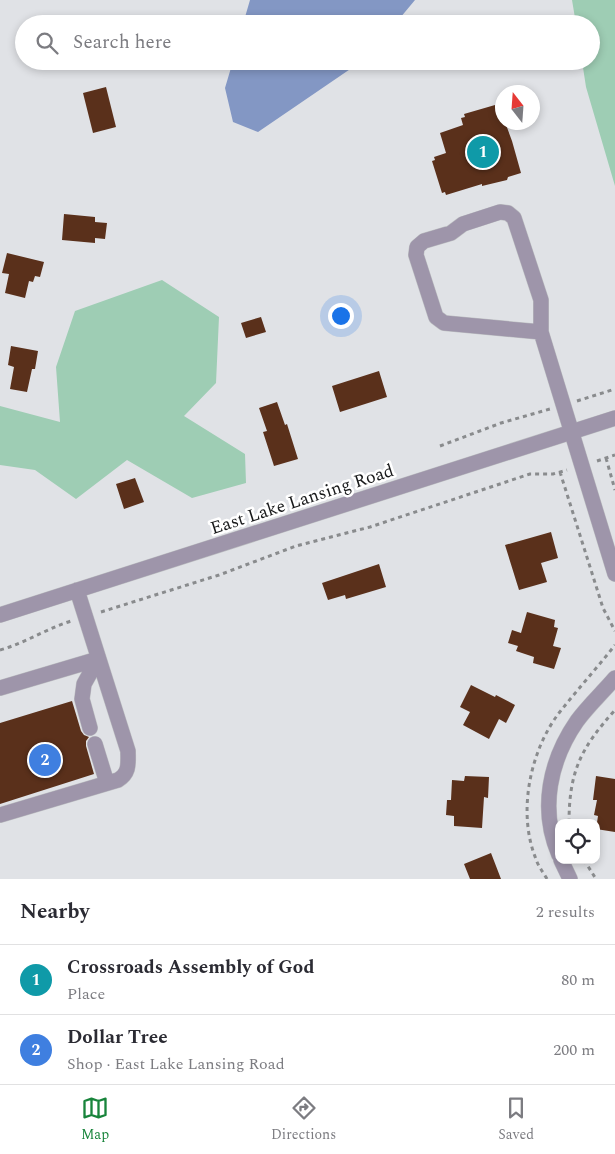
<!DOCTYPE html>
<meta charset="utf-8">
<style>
:root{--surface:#fff;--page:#f2f2f3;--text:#2b2b33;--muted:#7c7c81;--line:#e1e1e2;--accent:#18843b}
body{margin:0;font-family:Spectral,serif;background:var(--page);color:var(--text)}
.controls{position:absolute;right:15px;bottom:15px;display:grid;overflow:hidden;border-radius:10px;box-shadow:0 2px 8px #0003}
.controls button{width:45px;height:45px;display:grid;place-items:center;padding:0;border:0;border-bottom:1px solid var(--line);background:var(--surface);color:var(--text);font:25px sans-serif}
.compass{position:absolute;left:495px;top:85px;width:45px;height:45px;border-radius:50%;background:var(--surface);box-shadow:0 2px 8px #0003;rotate:343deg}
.you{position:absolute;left:340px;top:315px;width:18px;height:18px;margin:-12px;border:4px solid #fff;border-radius:50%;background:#1a73e8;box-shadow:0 0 0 8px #1a73e833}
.badge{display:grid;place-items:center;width:32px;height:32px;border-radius:50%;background:var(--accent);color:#fff;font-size:16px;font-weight:700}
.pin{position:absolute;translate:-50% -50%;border:2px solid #fff;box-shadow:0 1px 5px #0006}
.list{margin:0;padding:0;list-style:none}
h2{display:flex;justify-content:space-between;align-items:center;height:65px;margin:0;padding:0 20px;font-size:21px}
h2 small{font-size:16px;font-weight:400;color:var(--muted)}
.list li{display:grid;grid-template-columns:32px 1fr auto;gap:15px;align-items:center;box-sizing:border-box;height:70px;padding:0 20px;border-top:1px solid var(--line)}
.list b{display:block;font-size:19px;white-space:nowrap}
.list p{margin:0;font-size:16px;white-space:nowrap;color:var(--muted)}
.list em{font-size:16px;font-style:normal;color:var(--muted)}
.icon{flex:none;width:28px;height:28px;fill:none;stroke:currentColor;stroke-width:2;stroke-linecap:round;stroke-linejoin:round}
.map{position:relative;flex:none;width:615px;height:879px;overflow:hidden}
.search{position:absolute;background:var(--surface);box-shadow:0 2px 8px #0003;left:15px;right:15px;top:15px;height:55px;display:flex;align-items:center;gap:12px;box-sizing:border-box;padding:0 18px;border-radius:28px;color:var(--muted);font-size:19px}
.sheet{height:205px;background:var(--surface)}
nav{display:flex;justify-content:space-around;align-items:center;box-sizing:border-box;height:70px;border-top:1px solid var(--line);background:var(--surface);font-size:14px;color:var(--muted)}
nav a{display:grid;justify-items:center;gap:2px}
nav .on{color:var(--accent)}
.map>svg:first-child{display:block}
</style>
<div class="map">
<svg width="615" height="879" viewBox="0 0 615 879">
<rect width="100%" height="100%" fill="#e0e2e6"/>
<path fill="#9ecdb4" d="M 572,0 L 615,0 L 615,186 L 586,87 L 582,61 L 591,61 L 591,24 L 576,24 Z
M 162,280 L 219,317 L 216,383 L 184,416 L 245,454 L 246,483 L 192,498 L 127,460 L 76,499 L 35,470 L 0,465 L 0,406 L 60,422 L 56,367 L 75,311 Z"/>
<path fill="#8397c4" d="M 250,0 L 415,0 L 395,24 L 243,24 Z
M 233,61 L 362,61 L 258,132 L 233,122 L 225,88 Z"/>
<path fill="#5a301b" d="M 106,87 L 116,127 L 93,133 L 83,93 Z
M 495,105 L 496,107 L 499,106 L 502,116 L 502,122 L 505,122 L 512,141 L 521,173 L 508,177 L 507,180 L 482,186 L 482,184 L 446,195 L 445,192 L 442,193 L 432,161 L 435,160 L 434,157 L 446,153 L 440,133 L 463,125 L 461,118 L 465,117 L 464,114 Z
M 64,214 L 95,217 L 95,222 L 107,223 L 105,239 L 95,238 L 95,243 L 62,240 Z
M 7,253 L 44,262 L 40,277 L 35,276 L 33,282 L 29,281 L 25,298 L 5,293 L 9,274 L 2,273 Z
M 261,317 L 266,332 L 246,338 L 241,323 Z
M 11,346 L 38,351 L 35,369 L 32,369 L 27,392 L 10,389 L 14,367 L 8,365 Z
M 379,371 L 387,397 L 340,412 L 332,386 Z
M 277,402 L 285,425 L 287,424 L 298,459 L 274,466 L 263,432 L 267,431 L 259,408 Z
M 135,478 L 144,502 L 124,509 L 116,484 Z
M 551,532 L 558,558 L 541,563 L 547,582 L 519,590 L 505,545 Z
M 379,564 L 386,587 L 346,599 L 345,595 L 328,600 L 322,583 Z
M 527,612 L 555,620 L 554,627 L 558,628 L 553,646 L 561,648 L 554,669 L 533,663 L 534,657 L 516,651 L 518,646 L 508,643 L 512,630 L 521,633 Z
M 471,685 L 495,697 L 496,695 L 515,705 L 506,723 L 499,719 L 489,739 L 463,725 L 470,712 L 460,707 Z
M 72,701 L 81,731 L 84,735 L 89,737 L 86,741 L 86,746 L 94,774 L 0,804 L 0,723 Z
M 465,776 L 489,777 L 488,798 L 484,797 L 482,828 L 454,826 L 454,816 L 446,815 L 447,800 L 451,800 L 452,780 L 464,781 Z
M 596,776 L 615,779 L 615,832 L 596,829 L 598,816 L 594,815 L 597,800 L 593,800 Z
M 491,853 L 501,879 L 470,879 L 464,864 Z"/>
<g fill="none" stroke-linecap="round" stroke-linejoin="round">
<g stroke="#bcbec1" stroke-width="16">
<path id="minor" d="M 541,332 L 444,323 L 436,317 L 416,255 L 417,247 L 424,241 L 451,233 L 463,224 L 500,212 L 508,213 L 514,218 L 541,300 L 541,332 L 615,574
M 0,615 L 615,418
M 0,688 L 98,659
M 90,728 L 82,699 L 84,684 L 98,659
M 95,744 L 107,783
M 0,815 L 118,780 C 130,773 128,763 128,751 L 77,590
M 559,855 C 539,809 550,760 577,721 C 588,706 603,692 615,678
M 561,860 L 570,879"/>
</g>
<path stroke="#898b8d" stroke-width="3" stroke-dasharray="4 4" stroke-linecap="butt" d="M 577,401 L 615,389
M 440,446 L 501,423 L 550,409
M 606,458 L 615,490
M 597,461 L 615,455
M 560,472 L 603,608 L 615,631
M 101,612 L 219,575 L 296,546 L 370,527 L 530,474 L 553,474 L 567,470
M 0,650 C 25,643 46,629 71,621
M 569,823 C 569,771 581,748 615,710
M 584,860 L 596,879
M 547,879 C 543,872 538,866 536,859 C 517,813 530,751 559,713 C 577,690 597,668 615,645"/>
<use href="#minor" stroke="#9e95aa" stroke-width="15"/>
</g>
<g text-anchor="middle" stroke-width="5" stroke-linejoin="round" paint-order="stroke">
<g font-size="18" fill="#171819" stroke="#fff">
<text transform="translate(302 499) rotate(-18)" y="6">East Lake Lansing Road</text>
</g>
</g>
</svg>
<div class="controls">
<button><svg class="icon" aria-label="locate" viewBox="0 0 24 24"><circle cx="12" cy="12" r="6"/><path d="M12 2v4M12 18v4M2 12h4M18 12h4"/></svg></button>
</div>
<svg class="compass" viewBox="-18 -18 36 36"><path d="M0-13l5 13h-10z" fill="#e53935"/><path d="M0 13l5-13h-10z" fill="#7c7c81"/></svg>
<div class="you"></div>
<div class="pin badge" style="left:483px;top:152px;background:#0f9aa8">1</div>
<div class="pin badge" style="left:45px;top:760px;background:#3f7fe0">2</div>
<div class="search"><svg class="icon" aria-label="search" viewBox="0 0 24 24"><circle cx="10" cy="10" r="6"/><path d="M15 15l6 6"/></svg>Search here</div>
</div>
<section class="sheet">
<h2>Nearby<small>2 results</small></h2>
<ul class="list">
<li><span class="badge" style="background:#0f9aa8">1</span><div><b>Crossroads Assembly of God</b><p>Place</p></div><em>80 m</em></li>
<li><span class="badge" style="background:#3f7fe0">2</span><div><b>Dollar Tree</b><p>Shop · East Lake Lansing Road</p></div><em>200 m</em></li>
</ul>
</section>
<nav>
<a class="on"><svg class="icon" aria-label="map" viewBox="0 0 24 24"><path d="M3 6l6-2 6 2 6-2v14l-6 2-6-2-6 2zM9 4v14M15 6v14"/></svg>Map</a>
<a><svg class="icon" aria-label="directions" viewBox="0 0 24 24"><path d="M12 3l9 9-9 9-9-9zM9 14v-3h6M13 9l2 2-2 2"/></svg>Directions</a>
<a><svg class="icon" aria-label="saved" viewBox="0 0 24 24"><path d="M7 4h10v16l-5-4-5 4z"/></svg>Saved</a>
</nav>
